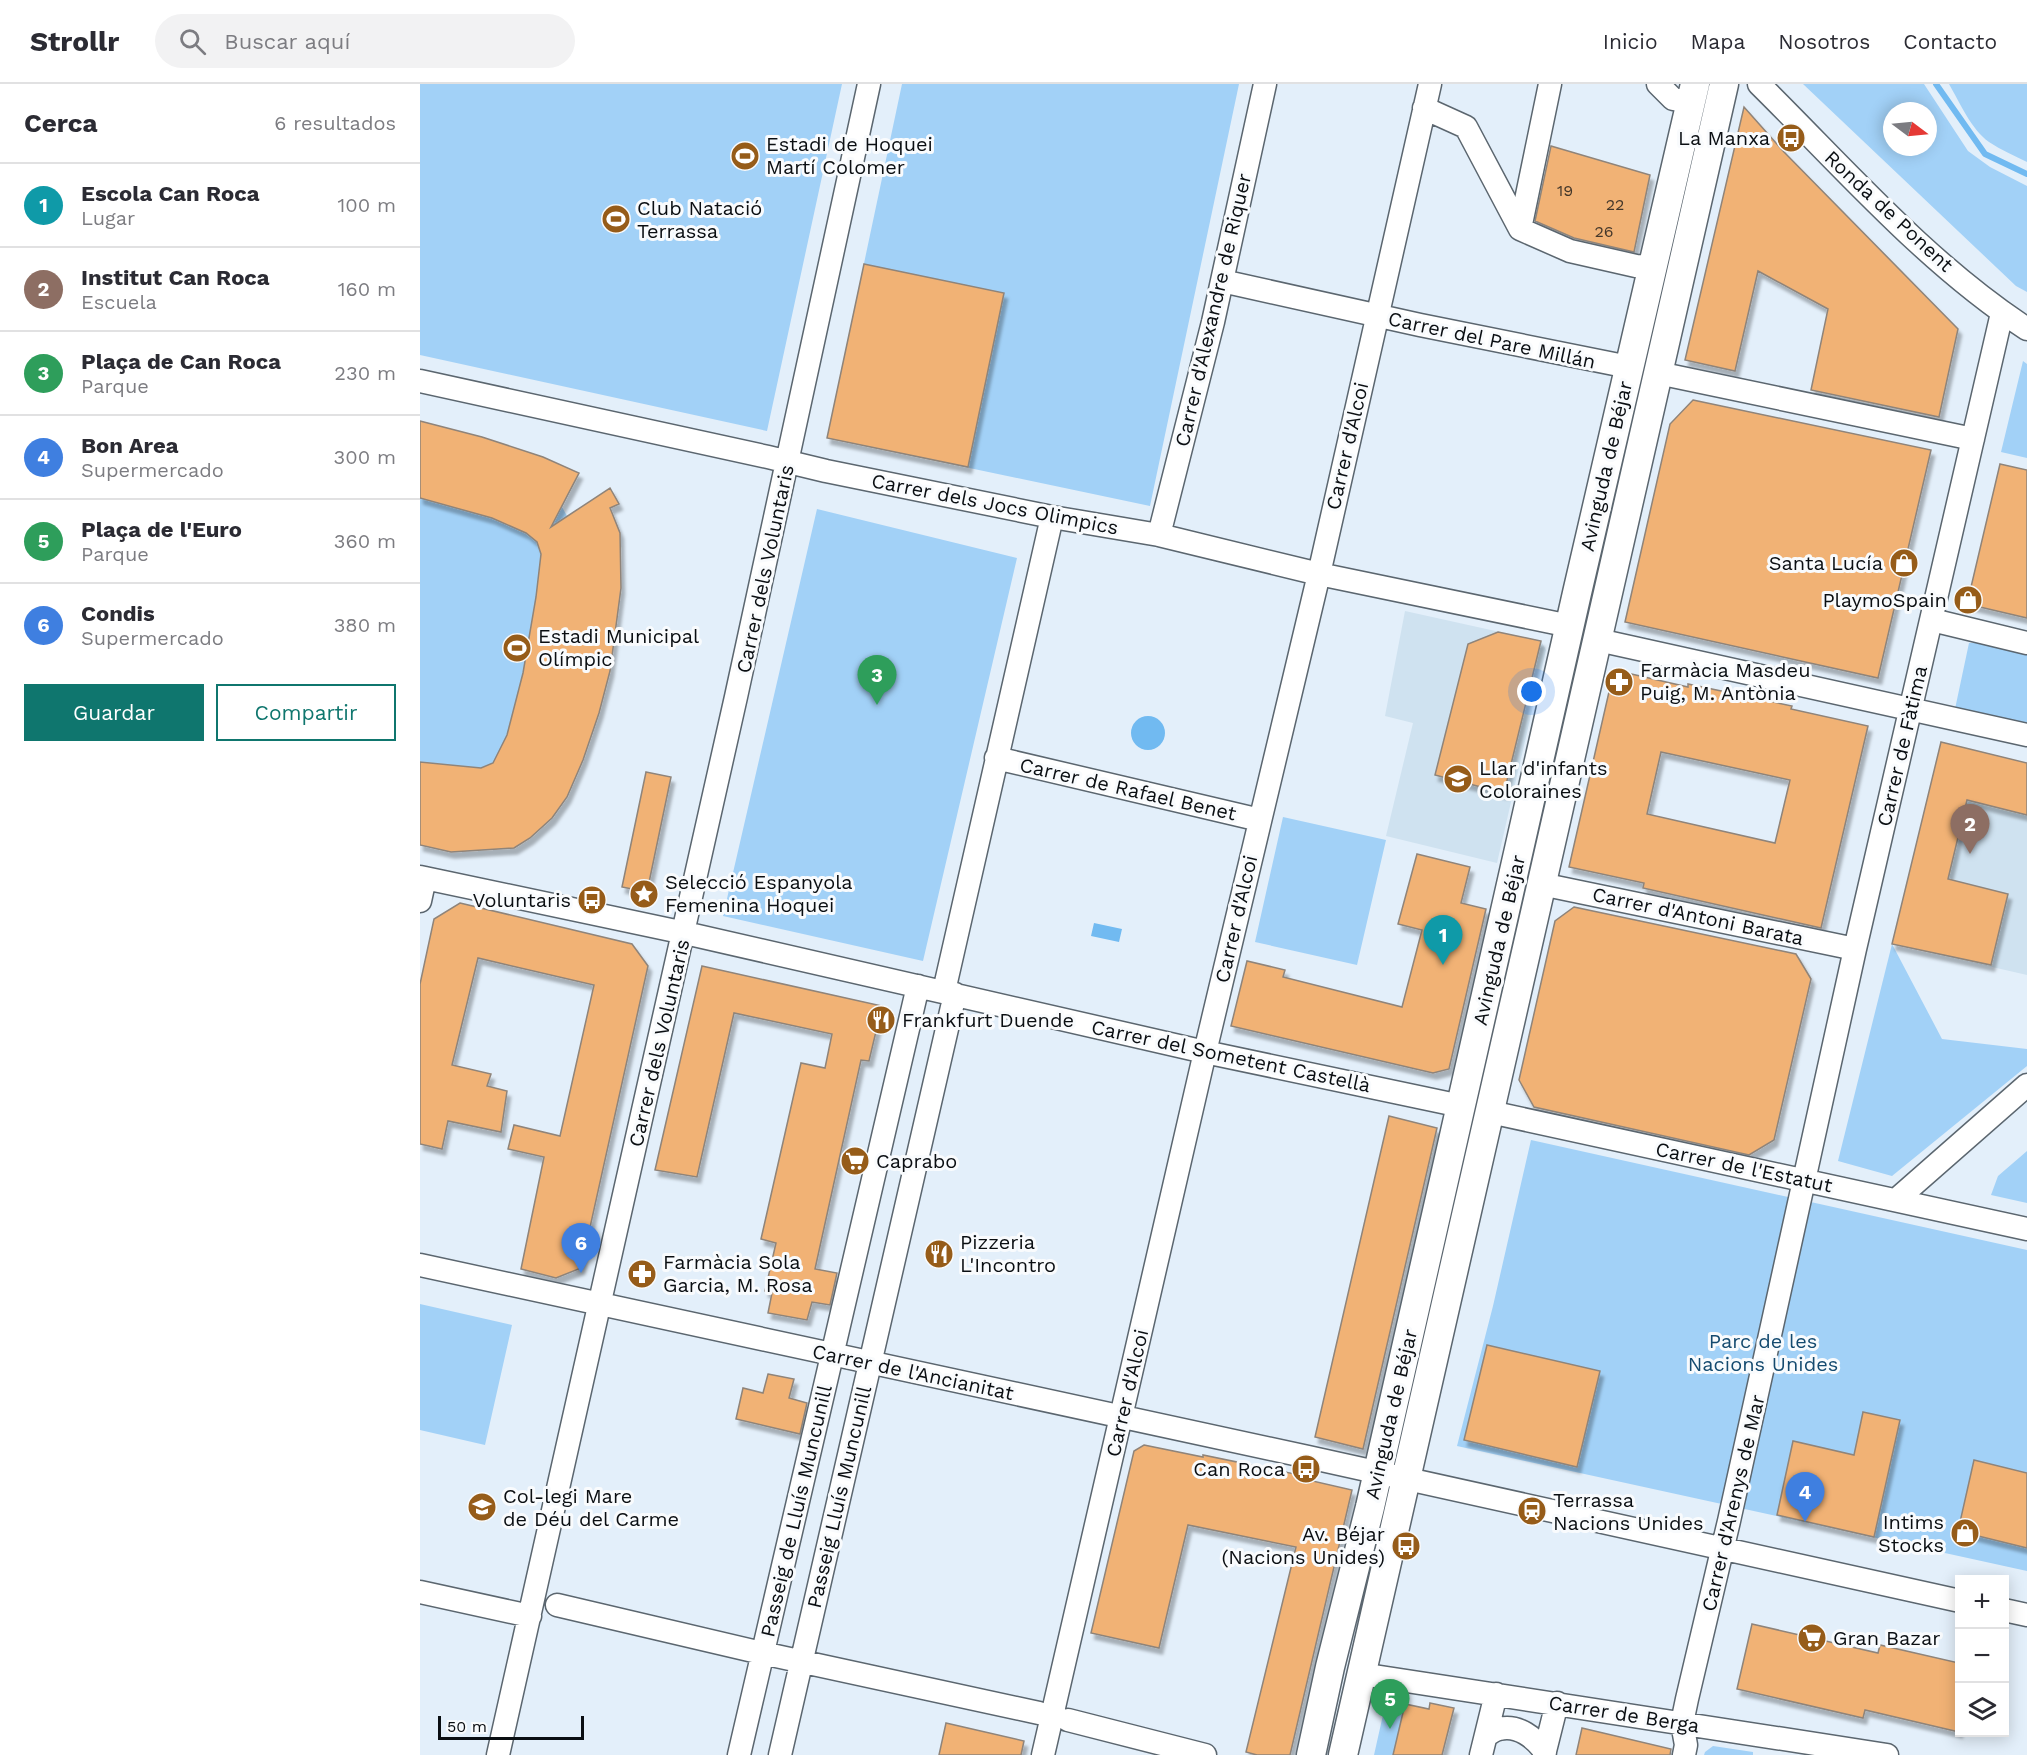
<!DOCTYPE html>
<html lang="es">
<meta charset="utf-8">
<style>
:root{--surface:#fff;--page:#f2f2f3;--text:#2b2b33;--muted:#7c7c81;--line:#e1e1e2;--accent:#0f766e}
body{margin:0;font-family:"Work Sans",sans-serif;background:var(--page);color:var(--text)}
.controls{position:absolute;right:18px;bottom:18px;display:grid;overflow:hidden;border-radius:0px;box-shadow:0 3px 15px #0003}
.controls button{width:54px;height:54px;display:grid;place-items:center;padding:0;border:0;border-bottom:2px solid var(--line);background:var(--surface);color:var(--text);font:30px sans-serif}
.compass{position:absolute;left:1463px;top:18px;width:54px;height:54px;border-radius:50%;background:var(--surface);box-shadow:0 3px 15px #0003;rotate:106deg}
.scale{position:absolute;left:18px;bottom:15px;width:146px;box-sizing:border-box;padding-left:6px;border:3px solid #0a0e12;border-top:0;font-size:16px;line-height:21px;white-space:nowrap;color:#0a0e12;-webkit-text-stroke:4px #f9fbfd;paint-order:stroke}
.you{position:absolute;left:1112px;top:608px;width:21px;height:21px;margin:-15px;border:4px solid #fff;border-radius:50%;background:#1a73e8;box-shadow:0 0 0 9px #1a73e833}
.badge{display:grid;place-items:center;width:39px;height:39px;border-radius:50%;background:var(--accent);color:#fff;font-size:20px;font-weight:700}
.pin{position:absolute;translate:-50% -50px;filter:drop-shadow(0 2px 3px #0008)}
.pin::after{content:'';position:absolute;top:32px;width:21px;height:18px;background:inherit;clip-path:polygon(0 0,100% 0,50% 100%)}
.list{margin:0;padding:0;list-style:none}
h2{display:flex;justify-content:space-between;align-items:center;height:78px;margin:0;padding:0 24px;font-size:26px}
h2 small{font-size:20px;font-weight:400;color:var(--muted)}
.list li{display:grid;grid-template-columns:39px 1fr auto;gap:18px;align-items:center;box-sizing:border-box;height:84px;padding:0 24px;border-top:2px solid var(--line)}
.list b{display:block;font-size:22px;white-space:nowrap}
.list p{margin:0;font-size:20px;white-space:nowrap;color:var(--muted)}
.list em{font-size:20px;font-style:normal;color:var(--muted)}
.actions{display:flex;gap:12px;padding:18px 24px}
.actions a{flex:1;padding:14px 0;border:2px solid var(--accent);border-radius:0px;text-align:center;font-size:21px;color:var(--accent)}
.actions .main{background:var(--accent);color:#fff}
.icon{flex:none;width:33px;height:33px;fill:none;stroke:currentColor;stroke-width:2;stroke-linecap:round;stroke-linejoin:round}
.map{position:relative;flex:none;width:1607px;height:1671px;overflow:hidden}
header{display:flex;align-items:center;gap:36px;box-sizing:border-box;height:84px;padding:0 30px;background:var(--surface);border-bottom:2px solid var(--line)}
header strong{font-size:28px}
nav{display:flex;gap:33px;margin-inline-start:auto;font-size:21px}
.search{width:420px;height:54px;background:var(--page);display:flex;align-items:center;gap:15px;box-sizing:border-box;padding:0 21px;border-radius:33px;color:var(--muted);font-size:22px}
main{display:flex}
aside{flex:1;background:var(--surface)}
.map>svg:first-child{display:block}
</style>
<header>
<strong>Strollr</strong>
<div class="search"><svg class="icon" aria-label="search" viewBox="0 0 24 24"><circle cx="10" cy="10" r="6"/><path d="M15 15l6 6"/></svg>Buscar aquí</div>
<nav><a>Inicio</a><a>Mapa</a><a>Nosotros</a><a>Contacto</a></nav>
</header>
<main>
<aside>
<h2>Cerca<small>6 resultados</small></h2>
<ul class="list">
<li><span class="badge" style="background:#0f9aa8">1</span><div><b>Escola Can Roca</b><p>Lugar</p></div><em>100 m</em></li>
<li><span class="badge" style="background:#8d6e63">2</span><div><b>Institut Can Roca</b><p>Escuela</p></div><em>160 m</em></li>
<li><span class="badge" style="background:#2e9e5b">3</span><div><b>Plaça de Can Roca</b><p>Parque</p></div><em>230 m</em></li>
<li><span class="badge" style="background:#3f7fe0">4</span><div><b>Bon Area</b><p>Supermercado</p></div><em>300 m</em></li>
<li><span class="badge" style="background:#2e9e5b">5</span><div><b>Plaça de l'Euro</b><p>Parque</p></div><em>360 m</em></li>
<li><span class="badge" style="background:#3f7fe0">6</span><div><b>Condis</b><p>Supermercado</p></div><em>380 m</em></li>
</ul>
<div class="actions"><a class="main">Guardar</a><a>Compartir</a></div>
</aside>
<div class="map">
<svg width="1607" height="1671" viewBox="0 0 1607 1671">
<defs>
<filter id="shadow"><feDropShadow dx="3.5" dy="6" stdDeviation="1.5" flood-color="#0004"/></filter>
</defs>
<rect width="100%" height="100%" fill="#e3effa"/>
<path fill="#cfe2f0" d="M 985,527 L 1121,557 L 1126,566 L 1077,779 L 966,752 L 993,639 L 965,632 Z
M 1521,658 L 1607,679 L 1607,891 L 1472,860 Z"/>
<path fill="#a2d1f7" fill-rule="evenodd" d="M 0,0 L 422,0 L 347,347 L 0,271 Z
M 482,0 L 819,0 L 730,422 L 407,354 Z
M 1383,0 L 1504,0 L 1548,67 L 1570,83 L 1607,102 L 1607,208 L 1596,202 ZM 1472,27 L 1508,27 L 1508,63 L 1472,63 Z
M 1529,0 L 1607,0 L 1607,78 C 1595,72 1581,66 1569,58 C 1551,45 1540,19 1529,0 Z
M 1603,277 L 1607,280 L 1607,374 L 1581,368 Z
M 0,337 C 55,351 108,366 159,389 L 142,423 L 147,432 L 199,420 L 187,426 L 200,449 L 201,504 L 196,541 L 190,587 L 179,629 L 163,676 L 147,713 L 132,734 L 110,754 L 94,764 L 31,768 L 0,761 Z
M 397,425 L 597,474 L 503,877 L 303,832 Z
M 1549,559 L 1561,559 L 1607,569 L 1607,644 L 1535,625 Z
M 863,733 L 966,756 L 937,881 L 835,858 Z
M 1472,860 L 1522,955 L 1607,965 L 1607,982 L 1472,1092 L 1418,1077 Z
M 1111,1056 L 1607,1166 L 1607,1487 L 1037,1362 L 1073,1222 Z
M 1607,1067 L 1607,1119 L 1571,1111 L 1578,1092 Z
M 0,1220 L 92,1241 L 65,1361 L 0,1346 Z
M 967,1613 L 986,1615 L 973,1671 L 954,1671 Z
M 1293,1662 L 1333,1668 L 1333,1671 L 1284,1671 L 1285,1668 Z"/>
<path fill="#71baf1" d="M711 649a17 17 0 1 1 34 0a17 17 0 1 1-34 0Z
M 674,839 L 702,845 L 699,858 L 671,852 Z"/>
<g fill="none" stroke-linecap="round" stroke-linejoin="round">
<path stroke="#71baf1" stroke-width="6" d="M 1516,0 L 1565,70 L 1607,90"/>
</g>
<path fill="#f1b274" stroke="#8f847a" stroke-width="1.5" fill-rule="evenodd" filter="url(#shadow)" d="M 1324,23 L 1364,68 L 1538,245 L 1519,333 L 1391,306 L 1408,225 L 1338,187 L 1315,287 L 1265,276 Z
M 1131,62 L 1230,91 L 1214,168 L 1154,154 L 1115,137 Z
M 444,180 L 584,209 L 548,383 L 407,354 Z
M 1273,316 L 1511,366 L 1458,594 L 1205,538 L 1250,340 Z
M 0,337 L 62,353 L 123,373 L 159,389 L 131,443 L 190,404 L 199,420 L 190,424 L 200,449 L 201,504 L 190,587 L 179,629 L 163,676 L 147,713 L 132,734 L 110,754 L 94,764 L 31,768 L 0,761 L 0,678 L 61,684 L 73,679 L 87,651 L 103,589 L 116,513 L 121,470 L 117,458 L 106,449 L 72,434 L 0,414 Z
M 1580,380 L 1607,386 L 1607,534 L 1547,520 Z
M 1078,548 L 1121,557 L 1084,709 L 1015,691 L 1048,560 Z
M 1194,586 L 1268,603 L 1268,600 L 1372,622 L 1371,625 L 1448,642 L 1401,844 L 1223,804 L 1224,799 L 1149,783 ZM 1241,668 L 1370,696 L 1355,759 L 1227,730 Z
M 1521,658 L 1607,679 L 1607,731 L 1547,716 L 1528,795 L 1588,810 L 1571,881 L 1472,860 Z
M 226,688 L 251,693 L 227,808 L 202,803 Z
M 997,770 L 1050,783 L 1041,819 L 1066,825 L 1029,985 L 1013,989 L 811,942 L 827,877 L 865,886 L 863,893 L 982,923 L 1002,846 L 978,840 Z
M 40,819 L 212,860 L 228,882 L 161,1184 L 136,1194 L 101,1185 L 124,1073 L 88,1065 L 94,1041 L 140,1052 L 174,901 L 58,874 L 32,981 L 71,990 L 67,1002 L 87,1007 L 81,1048 L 28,1037 L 22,1065 L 0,1060 L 0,900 L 14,835 Z
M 1154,823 L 1376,870 L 1391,895 L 1354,1056 L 1329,1071 L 1114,1023 L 1099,996 L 1135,837 Z
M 282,882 L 462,922 L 449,977 L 441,976 L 395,1185 L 417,1189 L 410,1221 L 392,1218 L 387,1236 L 348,1229 L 352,1209 L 345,1207 L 356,1159 L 341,1155 L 381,979 L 405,984 L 412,950 L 314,929 L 277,1093 L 235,1086 Z
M 969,1032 L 1017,1044 L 943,1365 L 895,1353 Z
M 1067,1261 L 1180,1287 L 1157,1383 L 1044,1356 Z
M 348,1290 L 374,1295 L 369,1314 L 387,1319 L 380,1350 L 316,1335 L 323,1304 L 343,1309 Z
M 1443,1328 L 1480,1336 L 1454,1453 L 1357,1431 L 1373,1357 L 1434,1371 Z
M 724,1361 L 783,1373 L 783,1371 L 875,1390 L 875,1393 L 932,1406 L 870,1671 L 837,1671 L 826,1668 L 876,1463 L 768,1441 L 739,1564 L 671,1549 L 714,1367 Z
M 1554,1376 L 1607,1389 L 1607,1464 L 1538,1447 Z
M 1332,1540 L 1458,1569 L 1460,1561 L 1539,1579 L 1539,1648 L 1445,1626 L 1443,1634 L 1317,1605 Z
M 1010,1619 L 1034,1624 L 1022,1671 L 973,1671 L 985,1620 L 1009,1625 Z
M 526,1639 L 604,1657 L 601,1671 L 519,1671 Z
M 1162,1644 L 1251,1665 L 1250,1671 L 1156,1671 Z"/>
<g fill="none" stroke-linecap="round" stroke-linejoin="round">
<g stroke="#5b666f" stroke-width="25">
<path id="minor" d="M 1238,0 L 1253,15 L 1271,18
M 1339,0 C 1425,85 1506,179 1607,245
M 1004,24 L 1046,43 L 1100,145 L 1150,167 L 1216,182 L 1234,183
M 1100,145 L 1130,0
M 802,197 L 1000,241 L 1209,283
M 1238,289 L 1553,355
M 0,297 L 348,373 L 406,387 L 632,433 L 739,451 L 899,490 L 1150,542
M 739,451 L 793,238 L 845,0
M 1512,536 L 1607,559
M 1178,556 L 1607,651
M 576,674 L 840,736
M 0,793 L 265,849 L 785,968 L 1041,1022
M 1121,800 L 1435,865
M 0,817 L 5,794
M 524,907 L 632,433
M 1070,1028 L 1607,1145
M 1476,1116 L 1607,1001
M 0,1181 L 888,1373 L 1540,1517
M 0,1508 L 110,1532
M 137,1521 L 342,1569 L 619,1629
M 1584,1526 L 1607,1531
M 941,1590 L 1467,1671
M 648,1636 L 785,1671
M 1066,1652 C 1069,1650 1074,1646 1079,1645 C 1098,1640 1115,1654 1125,1668
M 78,1671 C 205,1115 330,558 449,0
M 319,1671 L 498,902
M 360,1671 L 535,910
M 623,1671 L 785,968 L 899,490 L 1010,0
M 1061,1671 L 1076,1610
M 1124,1671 L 1137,1619
M 1264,1671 L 1266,1661 L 1262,1639 L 1267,1615 L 1309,1437 L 1435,865 L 1582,229"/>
</g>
<g stroke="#5b666f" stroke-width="31">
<path id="major" d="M 891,1671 L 910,1583 L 950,1423 L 1157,509 L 1275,0
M 923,1671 L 1304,0"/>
</g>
<use href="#minor" stroke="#fff" stroke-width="22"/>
<use href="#major" stroke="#fff" stroke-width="28"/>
</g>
<defs>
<g id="bus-disc" transform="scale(1.5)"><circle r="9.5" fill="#965c19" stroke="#f9fbfd"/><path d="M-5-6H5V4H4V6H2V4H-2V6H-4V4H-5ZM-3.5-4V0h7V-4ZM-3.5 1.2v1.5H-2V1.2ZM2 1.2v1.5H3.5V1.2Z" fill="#fff"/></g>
<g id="stadium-disc" transform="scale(1.5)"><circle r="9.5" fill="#965c19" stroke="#f9fbfd"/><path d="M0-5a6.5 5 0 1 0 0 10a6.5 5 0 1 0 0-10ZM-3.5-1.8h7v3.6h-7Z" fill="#fff"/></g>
<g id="shop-disc" transform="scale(1.5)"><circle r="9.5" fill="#965c19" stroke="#f9fbfd"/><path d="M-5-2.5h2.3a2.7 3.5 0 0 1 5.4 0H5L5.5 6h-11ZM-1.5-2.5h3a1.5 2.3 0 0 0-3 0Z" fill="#fff"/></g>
<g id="pharmacy-disc" transform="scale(1.5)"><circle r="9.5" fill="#965c19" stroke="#f9fbfd"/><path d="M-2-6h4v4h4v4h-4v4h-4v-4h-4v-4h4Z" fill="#fff"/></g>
<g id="school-disc" transform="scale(1.5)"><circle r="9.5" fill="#965c19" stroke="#f9fbfd"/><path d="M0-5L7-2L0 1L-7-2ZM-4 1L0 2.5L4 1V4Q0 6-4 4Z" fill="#fff"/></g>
<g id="sight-disc" transform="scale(1.5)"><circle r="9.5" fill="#965c19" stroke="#f9fbfd"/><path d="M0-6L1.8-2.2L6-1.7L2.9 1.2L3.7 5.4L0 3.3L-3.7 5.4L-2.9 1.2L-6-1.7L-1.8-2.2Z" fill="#fff"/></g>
<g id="restaurant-disc" transform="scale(1.5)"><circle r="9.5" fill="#965c19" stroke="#f9fbfd"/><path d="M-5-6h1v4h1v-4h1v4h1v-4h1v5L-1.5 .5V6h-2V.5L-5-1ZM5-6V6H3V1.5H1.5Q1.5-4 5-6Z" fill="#fff"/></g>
<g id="supermarket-disc" transform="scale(1.5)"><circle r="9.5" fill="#965c19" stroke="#f9fbfd"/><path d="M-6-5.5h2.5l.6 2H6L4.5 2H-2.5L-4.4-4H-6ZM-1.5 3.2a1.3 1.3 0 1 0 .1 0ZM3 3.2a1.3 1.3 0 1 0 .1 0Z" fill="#fff"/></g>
<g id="station-disc" transform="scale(1.5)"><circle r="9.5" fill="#965c19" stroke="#f9fbfd"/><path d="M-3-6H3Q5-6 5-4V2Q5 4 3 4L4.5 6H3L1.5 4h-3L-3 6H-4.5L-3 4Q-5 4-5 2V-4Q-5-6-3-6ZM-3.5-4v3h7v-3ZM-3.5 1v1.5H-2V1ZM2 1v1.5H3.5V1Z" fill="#fff"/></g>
</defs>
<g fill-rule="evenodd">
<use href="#bus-disc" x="1371" y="54"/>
<use href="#stadium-disc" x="325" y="72"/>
<use href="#stadium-disc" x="196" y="135"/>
<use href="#shop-disc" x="1484" y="479"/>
<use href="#shop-disc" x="1548" y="516"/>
<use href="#stadium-disc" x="97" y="564"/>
<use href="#pharmacy-disc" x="1199" y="598"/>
<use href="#school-disc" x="1038" y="695"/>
<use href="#sight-disc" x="224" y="810"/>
<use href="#bus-disc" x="172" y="816"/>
<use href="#restaurant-disc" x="461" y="936"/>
<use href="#supermarket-disc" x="435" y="1077"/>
<use href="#restaurant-disc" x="519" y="1170"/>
<use href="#pharmacy-disc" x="222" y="1190"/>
<use href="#bus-disc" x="886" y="1385"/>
<use href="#school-disc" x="62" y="1423"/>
<use href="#station-disc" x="1112" y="1427"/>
<use href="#shop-disc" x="1545" y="1449"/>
<use href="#bus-disc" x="986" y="1462"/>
<use href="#supermarket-disc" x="1392" y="1554"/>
</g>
<g text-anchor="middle" stroke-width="6" stroke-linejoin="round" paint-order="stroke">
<g font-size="16" fill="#44372a">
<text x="1145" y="112">19</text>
<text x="1195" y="126">22</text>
<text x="1184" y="153">26</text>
</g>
<g font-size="20" fill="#0a0e12" stroke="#f9fbfd" text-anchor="start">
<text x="1350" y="61" text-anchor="end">La Manxa</text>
<text x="346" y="67">Estadi de Hoquei<tspan x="346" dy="23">Martí Colomer</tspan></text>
<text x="217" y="131">Club Natació<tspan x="217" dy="23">Terrassa</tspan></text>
<text x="1463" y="486" text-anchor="end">Santa Lucía</text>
<text x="1527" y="523" text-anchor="end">PlaymoSpain</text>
<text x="118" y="559">Estadi Municipal<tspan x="118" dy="23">Olímpic</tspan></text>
<text x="1220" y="593">Farmàcia Masdeu<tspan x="1220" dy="23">Puig, M. Antònia</tspan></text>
<text x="1059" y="691">Llar d'infants<tspan x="1059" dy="23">Coloraines</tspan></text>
<text x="245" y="805">Selecció Espanyola<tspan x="245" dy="23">Femenina Hoquei</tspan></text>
<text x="151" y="823" text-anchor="end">Voluntaris</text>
<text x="482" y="943">Frankfurt Duende</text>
<text x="456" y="1084">Caprabo</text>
<text x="540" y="1165">Pizzeria<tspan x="540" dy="23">L'Incontro</tspan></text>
<text x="243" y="1185">Farmàcia Sola<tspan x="243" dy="23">Garcia, M. Rosa</tspan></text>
<text x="865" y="1392" text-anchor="end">Can Roca</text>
<text x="83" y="1419">Col-legi Mare<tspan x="83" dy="23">de Déu del Carme</tspan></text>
<text x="1133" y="1423">Terrassa<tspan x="1133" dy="23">Nacions Unides</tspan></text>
<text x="1524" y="1445" text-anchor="end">Intims<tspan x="1524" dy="23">Stocks</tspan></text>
<text x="965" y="1457" text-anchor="end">Av. Béjar<tspan x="965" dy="23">(Nacions Unides)</tspan></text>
<text x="1413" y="1561">Gran Bazar</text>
</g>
<g font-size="20" fill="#0a0e12" stroke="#f9fbfd">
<text transform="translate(1469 127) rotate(43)" y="7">Ronda de Ponent</text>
<text transform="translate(793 226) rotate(-77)" y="7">Carrer d'Alexandre de Riquer</text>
<text transform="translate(1072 256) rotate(12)" y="7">Carrer del Pare Millán</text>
<text transform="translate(927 362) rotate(-77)" y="7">Carrer d'Alcoi</text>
<text transform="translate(1186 382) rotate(-77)" y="7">Avinguda de Béjar</text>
<text transform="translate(575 420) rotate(11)" y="7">Carrer dels Jocs Olimpics</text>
<text transform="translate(345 485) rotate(-78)" y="7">Carrer dels Voluntaris</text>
<text transform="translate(1482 662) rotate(-77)" y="7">Carrer de Fàtima</text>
<text transform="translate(708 705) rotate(13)" y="7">Carrer de Rafael Benet</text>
<text transform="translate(1278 832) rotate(12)" y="7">Carrer d'Antoni Barata</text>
<text transform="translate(816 835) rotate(-77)" y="7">Carrer d'Alcoi</text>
<text transform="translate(1079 856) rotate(-77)" y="7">Avinguda de Béjar</text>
<text transform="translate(239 959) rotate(-77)" y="7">Carrer dels Voluntaris</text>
<text transform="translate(811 972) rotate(12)" y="7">Carrer del Sometent Castellà</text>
<text transform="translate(1324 1083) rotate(12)" y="7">Carrer de l'Estatut</text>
<text transform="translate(493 1288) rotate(12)" y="7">Carrer de l'Ancianitat</text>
<text transform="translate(707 1309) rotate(-77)" y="7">Carrer d'Alcoi</text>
<text transform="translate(971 1330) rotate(-77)" y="7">Avinguda de Béjar</text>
<text transform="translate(419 1413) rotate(-77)" y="7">Passeig Lluís Muncunill</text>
<text transform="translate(1313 1419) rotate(-77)" y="7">Carrer d'Arenys de Mar</text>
<text transform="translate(376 1427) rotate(-77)" y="7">Passeig de Lluís Muncunill</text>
<text transform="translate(1204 1630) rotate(9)" y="7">Carrer de Berga</text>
</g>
<g font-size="20" fill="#144a6f" stroke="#f9fbfd">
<text x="1343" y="1264">Parc de les<tspan x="1343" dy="23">Nacions Unides</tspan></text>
</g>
</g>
</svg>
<div class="controls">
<button>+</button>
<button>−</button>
<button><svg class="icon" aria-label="layers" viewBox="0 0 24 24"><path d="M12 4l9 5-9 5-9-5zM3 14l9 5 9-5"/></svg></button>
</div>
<svg class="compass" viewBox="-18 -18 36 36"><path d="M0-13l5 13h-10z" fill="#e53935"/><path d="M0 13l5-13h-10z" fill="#7c7c81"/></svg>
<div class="scale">50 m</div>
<div class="you"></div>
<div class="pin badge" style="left:1023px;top:881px;background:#0f9aa8">1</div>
<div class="pin badge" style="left:1550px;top:770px;background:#8d6e63">2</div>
<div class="pin badge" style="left:457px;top:621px;background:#2e9e5b">3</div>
<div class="pin badge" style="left:1385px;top:1438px;background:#3f7fe0">4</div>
<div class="pin badge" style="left:970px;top:1645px;background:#2e9e5b">5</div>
<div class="pin badge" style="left:161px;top:1189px;background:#3f7fe0">6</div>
</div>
</main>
